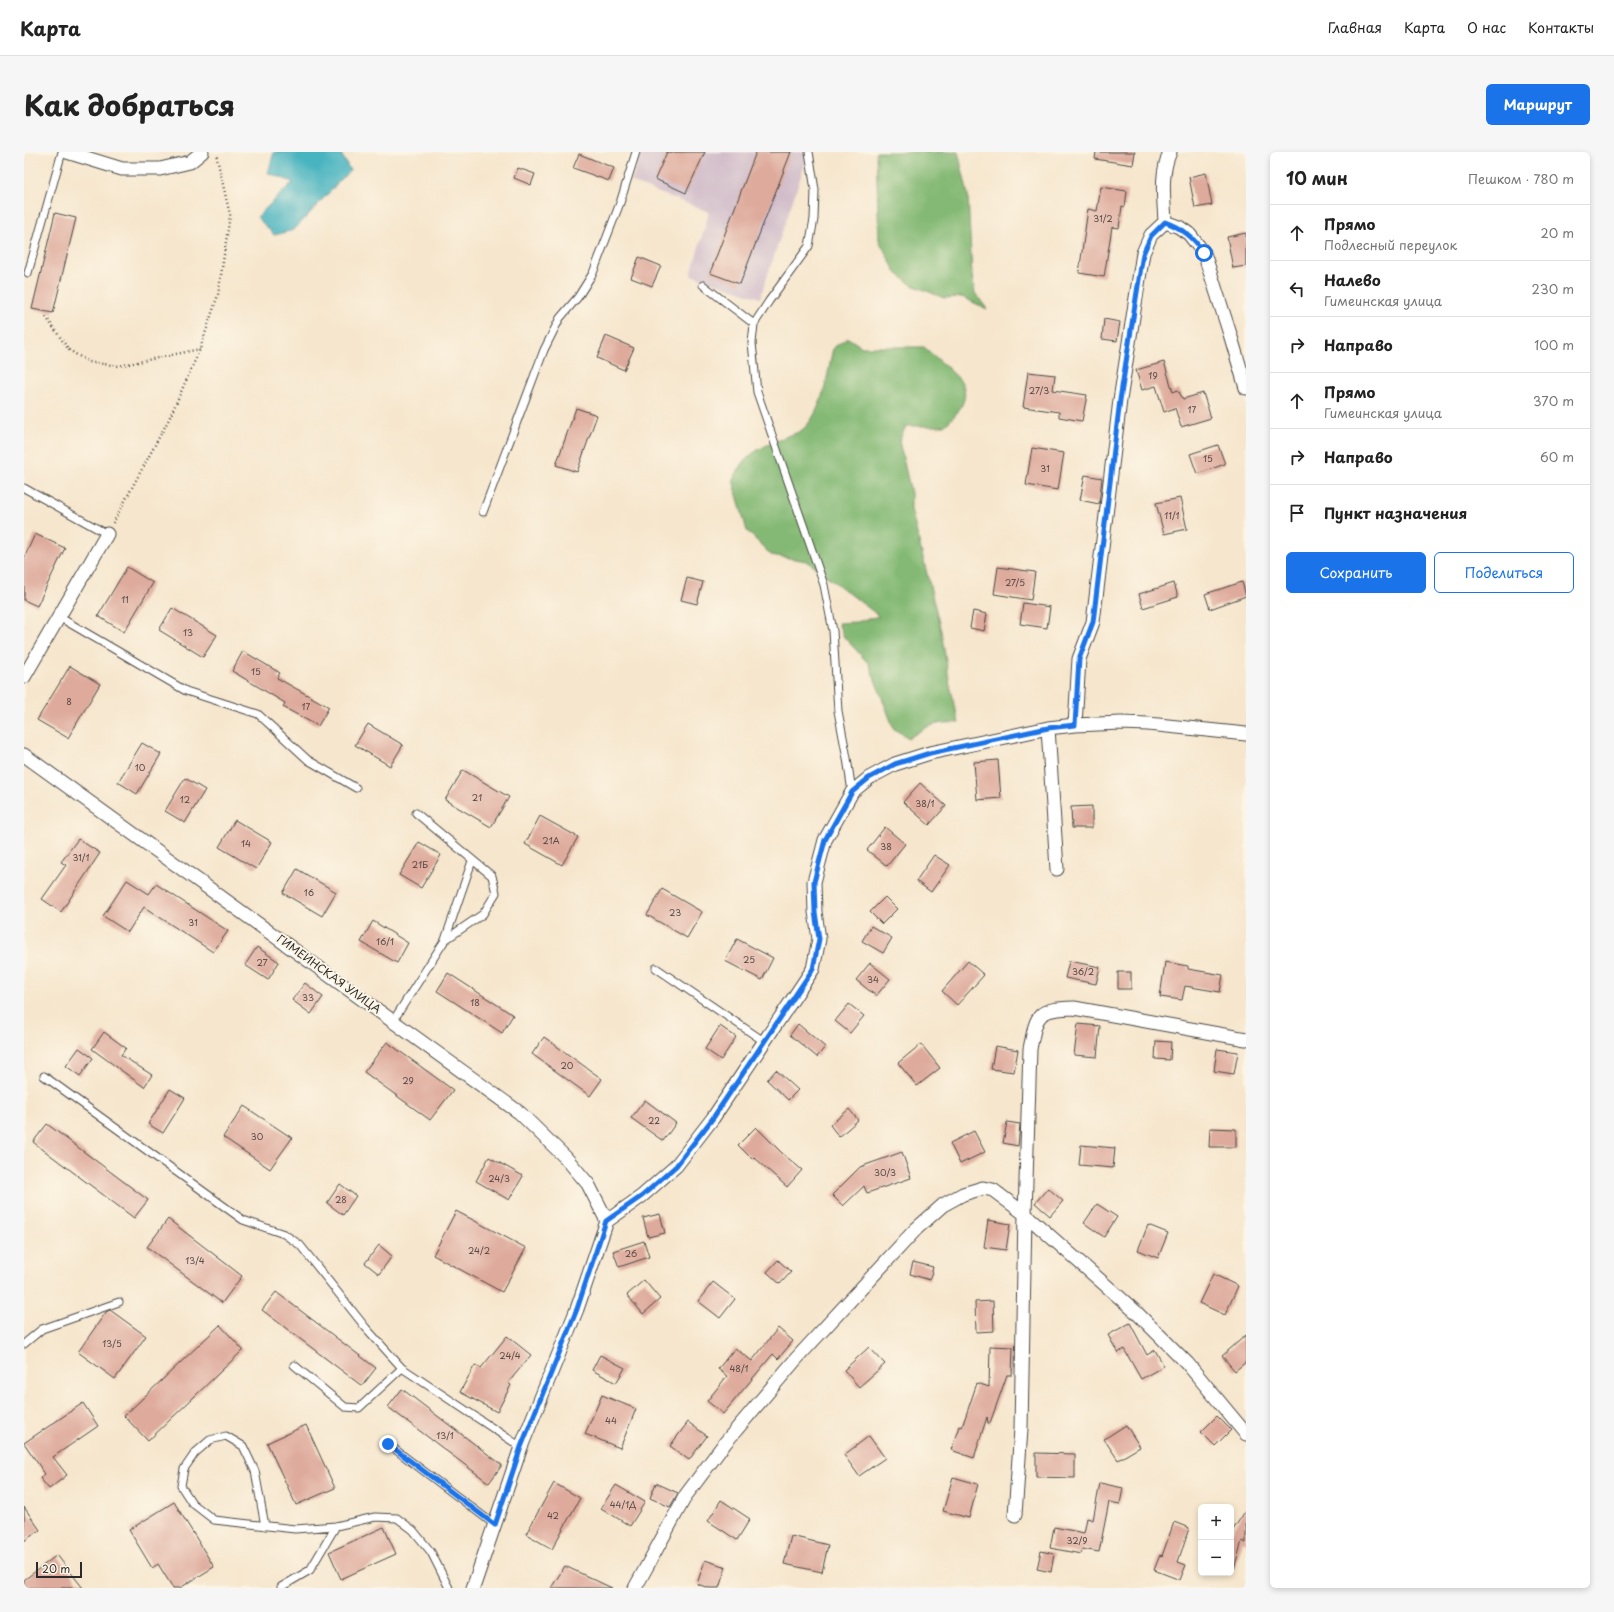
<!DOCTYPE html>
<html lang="ru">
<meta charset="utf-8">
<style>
:root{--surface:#fff;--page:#f6f6f6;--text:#222;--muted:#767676;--line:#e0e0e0;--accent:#1a73e8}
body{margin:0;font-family:"Playpen Sans",sans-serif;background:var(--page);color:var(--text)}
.controls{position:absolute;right:12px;bottom:12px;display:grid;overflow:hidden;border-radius:6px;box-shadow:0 2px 6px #0003}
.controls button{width:36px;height:36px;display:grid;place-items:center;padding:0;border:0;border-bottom:1px solid var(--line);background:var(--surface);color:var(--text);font:20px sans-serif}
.scale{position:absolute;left:12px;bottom:10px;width:46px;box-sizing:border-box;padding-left:4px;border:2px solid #2b2b2b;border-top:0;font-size:11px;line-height:14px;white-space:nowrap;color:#2b2b2b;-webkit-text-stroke:3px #fcf5e5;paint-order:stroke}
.stop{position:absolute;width:12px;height:12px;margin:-9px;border:3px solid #1a73e8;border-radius:50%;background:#fff}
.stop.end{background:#1a73e8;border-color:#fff;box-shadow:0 1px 4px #0008}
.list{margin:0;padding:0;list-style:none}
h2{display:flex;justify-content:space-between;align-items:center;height:52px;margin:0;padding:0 16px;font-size:17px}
h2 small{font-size:13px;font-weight:400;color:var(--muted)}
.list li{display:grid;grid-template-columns:26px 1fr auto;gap:12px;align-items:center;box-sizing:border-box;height:56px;padding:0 16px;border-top:1px solid var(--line)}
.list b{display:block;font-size:15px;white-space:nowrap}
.list p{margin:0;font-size:13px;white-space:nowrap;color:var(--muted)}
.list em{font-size:13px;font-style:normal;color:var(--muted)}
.actions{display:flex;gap:8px;padding:12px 16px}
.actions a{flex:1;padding:9px 0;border:1px solid var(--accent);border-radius:6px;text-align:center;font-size:14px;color:var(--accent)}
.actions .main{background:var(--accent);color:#fff}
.icon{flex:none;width:22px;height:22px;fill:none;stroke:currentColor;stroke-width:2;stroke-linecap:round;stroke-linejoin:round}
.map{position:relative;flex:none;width:1222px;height:1436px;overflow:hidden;border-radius:6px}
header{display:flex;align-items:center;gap:24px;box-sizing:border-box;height:56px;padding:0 20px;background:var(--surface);border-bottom:1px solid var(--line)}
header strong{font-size:19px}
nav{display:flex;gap:22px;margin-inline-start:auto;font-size:14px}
.intro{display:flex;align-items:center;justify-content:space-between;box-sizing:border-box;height:96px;padding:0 24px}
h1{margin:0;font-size:28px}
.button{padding:10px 18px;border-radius:6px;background:var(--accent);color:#fff;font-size:14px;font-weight:700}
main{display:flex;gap:24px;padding:0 24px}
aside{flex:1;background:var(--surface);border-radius:6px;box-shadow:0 2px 6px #0003}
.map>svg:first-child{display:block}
</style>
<header>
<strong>Карта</strong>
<nav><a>Главная</a><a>Карта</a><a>О нас</a><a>Контакты</a></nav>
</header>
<div class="intro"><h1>Как добраться</h1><a class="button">Маршрут</a></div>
<main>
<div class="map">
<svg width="1222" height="1436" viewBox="0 0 1222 1436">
<rect width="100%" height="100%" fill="#fcf5e5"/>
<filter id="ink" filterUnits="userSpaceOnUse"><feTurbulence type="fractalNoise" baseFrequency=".025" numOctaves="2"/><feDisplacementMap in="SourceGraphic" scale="8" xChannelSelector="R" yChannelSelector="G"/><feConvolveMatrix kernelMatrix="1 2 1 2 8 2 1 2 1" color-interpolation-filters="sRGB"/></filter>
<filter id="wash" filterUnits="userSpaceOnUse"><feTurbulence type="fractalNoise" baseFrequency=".012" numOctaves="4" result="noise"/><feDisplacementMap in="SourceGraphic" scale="16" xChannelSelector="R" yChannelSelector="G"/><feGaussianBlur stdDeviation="0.9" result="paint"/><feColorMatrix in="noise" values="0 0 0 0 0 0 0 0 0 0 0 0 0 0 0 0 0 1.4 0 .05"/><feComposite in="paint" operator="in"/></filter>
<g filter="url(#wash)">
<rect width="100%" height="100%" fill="#f6e6cd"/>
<path fill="#d1bdca" d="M 618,0 L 785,0 L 736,146 L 667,123 L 685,60 L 607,30 Z"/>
<path fill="#84b975" stroke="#587250" d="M 852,0 L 934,0 L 944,43 L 948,124 L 951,141 L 963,157 L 938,145 L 920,146 L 888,133 L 872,121 L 855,88 Z
M 824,186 L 838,195 L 900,195 C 907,201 936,226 938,231 C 947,249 931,264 920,274 L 882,274 L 875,289 L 887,341 L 887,357 L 917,479 L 926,533 L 935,571 C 912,570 904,573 885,586 L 870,577 L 845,512 L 820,485 L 814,471 L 833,470 L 855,464 L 783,409 L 747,403 L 723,379 L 709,328 C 724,299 733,298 761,285 C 766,283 774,281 778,278 C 799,261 804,220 809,196 Z"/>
<path fill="#46b4c0" stroke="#387076" d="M 250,0 L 316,0 L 326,18 L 270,78 L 250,83 L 233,65 L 269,30 L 244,21 Z"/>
<g id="blocks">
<path fill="#deaa9c" d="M 643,0 L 681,0 L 662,41 L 631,27 Z
M 732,0 L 767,0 L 716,132 L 686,121 Z
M 1072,0 L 1111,0 L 1109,13 L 1071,7 Z
M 555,2 L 590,16 L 585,29 L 549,16 Z
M 494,16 L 511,22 L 507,33 L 490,26 Z
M 1182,21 L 1188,53 L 1171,56 L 1165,25 Z
M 1077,35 L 1103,39 L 1101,55 L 1098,54 L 1095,76 L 1088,75 L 1080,125 L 1055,121 L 1064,57 L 1073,59 Z
M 31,61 L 52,66 L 29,161 L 8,157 Z
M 1222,81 L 1222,114 L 1209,116 L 1203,85 Z
M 615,105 L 637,114 L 628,134 L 607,126 Z
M 1080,167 L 1096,170 L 1093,189 L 1078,187 Z
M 582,184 L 610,196 L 600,218 L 573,206 Z
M 1140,210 L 1149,240 L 1154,238 L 1159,247 L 1179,241 L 1187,266 L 1157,275 L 1151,256 L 1140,260 L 1132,234 L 1118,238 L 1112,218 Z
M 1004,220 L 1031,223 L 1029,238 L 1063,243 L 1058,269 L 1035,265 L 1035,260 L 999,255 Z
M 552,256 L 573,263 L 553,320 L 532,313 Z
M 1194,293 L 1201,312 L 1173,322 L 1166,302 Z
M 1008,296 L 1040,301 L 1034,338 L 1002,333 Z
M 1061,323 L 1078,326 L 1075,352 L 1056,348 Z
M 1156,346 L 1163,377 L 1140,382 L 1132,351 Z
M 11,382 L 41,396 L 13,454 L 0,448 L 0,406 Z
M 103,415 L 129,431 L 100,480 L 74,464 Z
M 974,415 L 1011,420 L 1007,448 L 970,442 Z
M 663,426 L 679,430 L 673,452 L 657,448 Z
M 1218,430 L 1222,444 L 1186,457 L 1181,442 Z
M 1150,431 L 1154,445 L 1119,456 L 1115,442 Z
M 999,451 L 1026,455 L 1023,476 L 996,472 Z
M 148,456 L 193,483 L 179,505 L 135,478 Z
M 949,459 L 963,462 L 960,479 L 946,476 Z
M 219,499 L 256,521 L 253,526 L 305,555 L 294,574 L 259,555 L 261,551 L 208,519 Z
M 46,514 L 76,532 L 44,586 L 13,568 Z
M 344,572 L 379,593 L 366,614 L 331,593 Z
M 118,591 L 137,602 L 113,642 L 94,630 Z
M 974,608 L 977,646 L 953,648 L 950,610 Z
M 439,618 L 485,645 L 467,675 L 421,648 Z
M 161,626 L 181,638 L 161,671 L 141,659 Z
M 896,631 L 922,654 L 905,673 L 879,650 Z
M 1068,654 L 1068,676 L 1048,676 L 1047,655 Z
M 516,664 L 554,685 L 538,713 L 501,692 Z
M 211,668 L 248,690 L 232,717 L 195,695 Z
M 861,675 L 881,692 L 863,714 L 843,698 Z
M 54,687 L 76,701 L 37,760 L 18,747 L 42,713 L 37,710 Z
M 395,690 L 417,703 L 397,736 L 375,723 Z
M 910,703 L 926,713 L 907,740 L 892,729 Z
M 273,717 L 312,740 L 298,764 L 259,741 Z
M 103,728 L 125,742 L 132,732 L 204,779 L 189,800 L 120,755 L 104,780 L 79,764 Z
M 638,737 L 678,760 L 663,786 L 623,763 Z
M 861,745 L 873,757 L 858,772 L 846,760 Z
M 349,769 L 384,791 L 373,811 L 337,790 Z
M 847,774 L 868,786 L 859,801 L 838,789 Z
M 713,787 L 749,806 L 738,828 L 701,809 Z
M 233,795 L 255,810 L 244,828 L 221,813 Z
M 944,809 L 960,823 L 933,853 L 918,839 Z
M 1045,809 L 1076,815 L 1072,832 L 1041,826 Z
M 1141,810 L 1164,814 L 1164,817 L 1199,823 L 1196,840 L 1161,834 L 1158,848 L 1136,845 Z
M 846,811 L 866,827 L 852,844 L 832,828 Z
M 1094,820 L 1107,820 L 1107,837 L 1094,837 Z
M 424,821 L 489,863 L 478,881 L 413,839 Z
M 281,831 L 299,845 L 287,862 L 268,848 Z
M 825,852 L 840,864 L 826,881 L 811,869 Z
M 774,872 L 801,895 L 793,905 L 766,883 Z
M 1054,872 L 1076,874 L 1073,905 L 1050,903 Z
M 696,874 L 712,885 L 697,908 L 681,897 Z
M 80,880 L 102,896 L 97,903 L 128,923 L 120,935 L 68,897 Z
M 520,885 L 578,927 L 566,944 L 508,902 Z
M 1132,889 L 1147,890 L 1146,908 L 1131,907 Z
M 363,890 L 429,938 L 406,968 L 340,920 Z
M 897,892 L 916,916 L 893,934 L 874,911 Z
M 971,894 L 994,898 L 990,920 L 967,917 Z
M 55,896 L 69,906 L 56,924 L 42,914 Z
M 1193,897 L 1214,900 L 1210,922 L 1190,919 Z
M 752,918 L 774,938 L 764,948 L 743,928 Z
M 146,937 L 161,946 L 139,981 L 124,972 Z
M 621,948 L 652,971 L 639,989 L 607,966 Z
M 220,954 L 268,986 L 246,1017 L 199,985 Z
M 825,957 L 834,968 L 815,985 L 806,973 Z
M 983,970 L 996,972 L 994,994 L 979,991 Z
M 23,972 L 124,1048 L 110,1066 L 9,990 Z
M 732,975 L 758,1001 L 778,1018 L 763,1035 L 730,1005 L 728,1007 L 714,993 Z
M 1186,976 L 1212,977 L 1212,995 L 1185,995 Z
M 950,979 L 961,1000 L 936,1012 L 926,991 Z
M 1057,993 L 1091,996 L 1089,1016 L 1055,1013 Z
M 878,1000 L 887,1026 L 843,1041 L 840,1034 L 819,1054 L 808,1043 L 836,1015 Z
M 465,1005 L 499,1024 L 485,1048 L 452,1029 Z
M 316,1032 L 332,1044 L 319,1063 L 303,1051 Z
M 1024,1036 L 1039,1049 L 1026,1064 L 1011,1051 Z
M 1073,1052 L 1093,1065 L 1080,1085 L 1060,1071 Z
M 432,1059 L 502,1096 L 478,1140 L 409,1103 Z
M 636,1062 L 641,1081 L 624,1085 L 619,1066 Z
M 144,1067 L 218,1124 L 198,1151 L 123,1095 Z
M 964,1068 L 986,1072 L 982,1098 L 960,1095 Z
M 1124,1073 L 1144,1081 L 1134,1106 L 1114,1098 Z
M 620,1089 L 625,1105 L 595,1115 L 589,1099 Z
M 355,1093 L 368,1104 L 355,1122 L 341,1111 Z
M 754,1108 L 767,1120 L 756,1132 L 743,1120 Z
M 889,1110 L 909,1115 L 906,1128 L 886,1122 Z
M 1189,1122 L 1214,1134 L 1201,1163 L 1175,1151 Z
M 620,1128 L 636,1147 L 619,1162 L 603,1143 Z
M 689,1130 L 711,1147 L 696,1166 L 674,1149 Z
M 252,1140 L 352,1216 L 338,1234 L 238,1158 Z
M 969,1149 L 970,1179 L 952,1180 L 951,1150 Z
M 86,1158 L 122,1184 L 91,1227 L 54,1200 L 82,1160 Z
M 1106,1171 L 1123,1203 L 1131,1198 L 1140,1214 L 1117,1227 L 1100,1197 L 1094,1201 L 1084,1183 Z
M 196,1173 L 219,1198 L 124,1289 L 100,1264 Z
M 754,1176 L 769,1189 L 754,1207 L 749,1202 L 699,1262 L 683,1249 L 703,1224 L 694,1217 L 711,1196 L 728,1209 Z
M 1222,1183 L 1222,1210 L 1211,1219 L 1198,1204 Z
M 483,1184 L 507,1203 L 484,1231 L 487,1233 L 473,1260 L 436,1240 L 451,1213 L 457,1216 Z
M 966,1194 L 989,1195 L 988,1223 L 983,1223 L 966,1271 L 964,1271 L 963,1265 L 950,1306 L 927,1298 L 935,1274 L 938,1275 L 953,1231 L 965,1235 Z
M 845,1195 L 861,1212 L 835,1235 L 820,1218 Z
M 576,1203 L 601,1216 L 592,1231 L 568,1218 Z
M 378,1237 L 478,1313 L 465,1331 L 364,1255 Z
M 578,1243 L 612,1257 L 596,1296 L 561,1282 Z
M 59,1251 L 74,1274 L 29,1305 L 43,1323 L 25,1337 L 16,1326 L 21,1322 L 0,1291 Z
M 1193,1264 L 1207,1278 L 1191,1294 L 1177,1280 Z
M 664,1270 L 683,1284 L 665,1308 L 646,1294 Z
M 282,1273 L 311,1336 L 272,1353 L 243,1291 Z
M 1102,1273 L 1116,1295 L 1094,1308 L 1080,1287 Z
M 845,1284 L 861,1306 L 835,1324 L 820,1303 Z
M 1012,1301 L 1051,1302 L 1051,1326 L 1012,1325 Z
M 929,1325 L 954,1332 L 945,1366 L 919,1359 Z
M 530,1331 L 556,1346 L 528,1397 L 502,1382 Z
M 632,1331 L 654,1341 L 646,1355 L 626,1346 Z
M 1076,1331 L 1099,1336 L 1096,1352 L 1085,1350 L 1075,1400 L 1058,1397 L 1057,1402 L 1026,1396 L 1030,1375 L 1060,1381 L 1063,1366 L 1069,1368 Z
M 592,1333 L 621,1350 L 606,1374 L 577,1356 Z
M 697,1348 L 726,1367 L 713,1388 L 684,1369 Z
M 150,1350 L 190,1415 L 156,1436 L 149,1436 L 134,1412 L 128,1416 L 105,1378 Z
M 0,1355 L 16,1378 L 0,1389 Z
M 1222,1358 L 1222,1391 L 1218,1389 L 1210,1417 L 1207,1416 L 1207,1381 Z
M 1150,1370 L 1165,1376 L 1154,1410 L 1162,1413 L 1156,1428 L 1130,1418 L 1136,1403 L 1138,1404 Z
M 360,1375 L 372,1402 L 317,1427 L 305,1400 Z
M 767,1384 L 804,1393 L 798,1420 L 760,1412 Z
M 1017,1399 L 1030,1402 L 1027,1420 L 1013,1417 Z
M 33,1403 L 59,1436 L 0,1436 L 0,1428 Z
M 681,1408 L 702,1415 L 695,1436 L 685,1436 L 673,1432 Z
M 541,1414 L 588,1436 L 527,1436 Z"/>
</g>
</g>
<g filter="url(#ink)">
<use href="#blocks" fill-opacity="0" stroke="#494743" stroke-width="1"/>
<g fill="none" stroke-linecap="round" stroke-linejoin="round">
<g stroke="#494743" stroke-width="9">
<path id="service" d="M 785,0 L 791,38 L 790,67 L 785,94 L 745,149 L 730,172 L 728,191 L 733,240 L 800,433 L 809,479 L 814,559 L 823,606 L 828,640
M 4,121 L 38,0
M 679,133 L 730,172
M 0,336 L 83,382
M 459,360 L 520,198 L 536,166 L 554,145 L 569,121 L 596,51 L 612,0
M 35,465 L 162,539 L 234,562 L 284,608 L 332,636
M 392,661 L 468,724 L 472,741 L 459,762 L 421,788
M 632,816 L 741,890
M 369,869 L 421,788 L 448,709
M 20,924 L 219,1068 L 260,1082 L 276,1093 L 342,1176 L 378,1216 L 497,1295
M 0,1192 L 18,1177 L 95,1150
M 270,1213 L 321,1255 L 335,1256 L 378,1216
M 364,1292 L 471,1373
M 241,1374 L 231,1319 L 219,1294 L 202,1284 L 186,1288 L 171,1301 L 160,1317 L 157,1334 L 168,1351 L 190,1368 L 271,1377 L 312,1374 L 351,1365 L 373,1366 L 389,1378 L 407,1400 L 425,1436
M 257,1435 L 286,1418 L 312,1374"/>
</g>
<g stroke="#494743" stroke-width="15">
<path id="minor" d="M 43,0 L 98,17 L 136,17 L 166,10 L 178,0
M 1141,70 L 1155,75 L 1165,82 L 1180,101 L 1206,182 L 1222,236
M 0,525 L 83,382
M 1051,573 L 1055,507 L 1069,470 L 1096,248 L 1119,101 L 1127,83 L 1141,70 C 1140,47 1136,22 1146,0
M 1024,576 L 1033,717
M 0,603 L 496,961 L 542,1006 L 564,1032 L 583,1069 L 553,1157 L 497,1295 L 449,1436
M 583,1069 L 618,1044 L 652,1014 L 689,966 L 789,817 L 795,787 L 791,760 L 790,730 L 801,688 L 828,640 L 845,626 L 871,612 L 906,601 L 1024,576 L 1051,573 L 1097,571 L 1124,572 L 1222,582
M 991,1363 L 997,1277 L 1001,1062 L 1006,897 C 1013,862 1012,857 1050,856 L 1222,887
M 611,1436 L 662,1343 L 701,1291 L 772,1207 L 892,1077 L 919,1053 L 939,1042 L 959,1036 L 969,1038 L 1001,1062 L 1112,1160 L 1163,1211 L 1222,1282"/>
</g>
<path stroke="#494743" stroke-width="2.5" stroke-dasharray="1 3" stroke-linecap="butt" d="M 22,165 L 45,198 L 65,210 L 95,214 L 176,197
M 89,371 L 145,267 L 176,197 L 194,143 L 206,63 L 192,2"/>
<use href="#service" stroke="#fff" stroke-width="7"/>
<use href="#minor" stroke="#fff" stroke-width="13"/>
</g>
</g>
<g fill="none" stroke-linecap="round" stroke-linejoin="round" filter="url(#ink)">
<path stroke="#1a73e8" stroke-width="5" d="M 364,1292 L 471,1373 L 497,1295 L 553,1157 L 582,1069 L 618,1044 L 652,1014 L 689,966 L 789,817 L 795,787 L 791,760 L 790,730 L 801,688 L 828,640 L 845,626 L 871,612 L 906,601 L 1024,576 L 1051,573 L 1055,507 L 1069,470 L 1096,248 L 1119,102 L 1127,84 L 1141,70 C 1158,76 1170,85 1180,101"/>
</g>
<g text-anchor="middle" stroke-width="4" stroke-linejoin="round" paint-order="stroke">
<g font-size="9" fill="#584b47">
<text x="1079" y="70">31/2</text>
<text x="1129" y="227">19</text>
<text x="1015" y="242">27/3</text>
<text x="1168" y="261">17</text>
<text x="1184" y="310">15</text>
<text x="1021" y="320">31</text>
<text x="1148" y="367">11/1</text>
<text x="991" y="434">27/5</text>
<text x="101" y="451">11</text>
<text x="164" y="484">13</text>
<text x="232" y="523">15</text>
<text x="45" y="553">8</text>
<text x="282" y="558">17</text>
<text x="116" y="619">10</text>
<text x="453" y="649">21</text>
<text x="161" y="651">12</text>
<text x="901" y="655">38/1</text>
<text x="527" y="692">21А</text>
<text x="222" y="695">14</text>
<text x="862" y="698">38</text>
<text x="57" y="709">31/1</text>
<text x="396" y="716">21Б</text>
<text x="285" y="744">16</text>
<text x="651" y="764">23</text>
<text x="169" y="774">31</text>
<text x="361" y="793">16/1</text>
<text x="725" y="811">25</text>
<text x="238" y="814">27</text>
<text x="1059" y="823">36/2</text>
<text x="849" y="831">34</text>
<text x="284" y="849">33</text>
<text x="451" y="854">18</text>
<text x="543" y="917">20</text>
<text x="384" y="932">29</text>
<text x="630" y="972">22</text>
<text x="233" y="988">30</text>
<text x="861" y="1024">30/3</text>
<text x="475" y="1030">24/3</text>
<text x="317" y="1051">28</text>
<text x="455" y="1102">24/2</text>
<text x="607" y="1105">26</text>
<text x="171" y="1112">13/4</text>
<text x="88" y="1195">13/5</text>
<text x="486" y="1207">24/4</text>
<text x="715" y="1220">48/1</text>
<text x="587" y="1272">44</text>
<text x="421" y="1287">13/1</text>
<text x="599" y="1356">44/1Д</text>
<text x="529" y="1367">42</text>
<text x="1053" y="1392">32/9</text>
</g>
<g font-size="11" fill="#2b2b2b" stroke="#fcf5e5">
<text transform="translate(305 822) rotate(36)" y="4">ГИМЕИНСКАЯ УЛИЦА</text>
</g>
</g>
</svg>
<div class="controls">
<button>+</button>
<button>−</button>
</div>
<div class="scale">20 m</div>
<div class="stop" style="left:1180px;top:101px"></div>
<div class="stop end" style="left:364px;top:1292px"></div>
</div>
<aside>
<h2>10 мин<small>Пешком · 780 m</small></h2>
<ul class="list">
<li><svg class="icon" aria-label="ahead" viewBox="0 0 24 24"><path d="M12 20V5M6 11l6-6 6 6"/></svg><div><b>Прямо</b><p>Подлесный переулок</p></div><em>20 m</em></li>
<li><svg class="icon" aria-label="left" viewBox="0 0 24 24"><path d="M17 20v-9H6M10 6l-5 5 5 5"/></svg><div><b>Налево</b><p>Гимеинская улица</p></div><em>230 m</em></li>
<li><svg class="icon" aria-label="right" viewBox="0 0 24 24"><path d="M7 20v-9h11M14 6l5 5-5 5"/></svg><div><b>Направо</b></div><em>100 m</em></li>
<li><svg class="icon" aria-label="ahead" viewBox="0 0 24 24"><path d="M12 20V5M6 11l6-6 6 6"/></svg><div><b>Прямо</b><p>Гимеинская улица</p></div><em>370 m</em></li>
<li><svg class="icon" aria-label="right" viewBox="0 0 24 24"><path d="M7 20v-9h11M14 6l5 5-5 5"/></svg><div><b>Направо</b></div><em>60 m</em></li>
<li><svg class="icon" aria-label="arrive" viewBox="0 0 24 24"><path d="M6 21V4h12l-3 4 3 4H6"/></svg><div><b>Пункт назначения</b></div></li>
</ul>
<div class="actions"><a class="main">Сохранить</a><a>Поделиться</a></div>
</aside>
</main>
